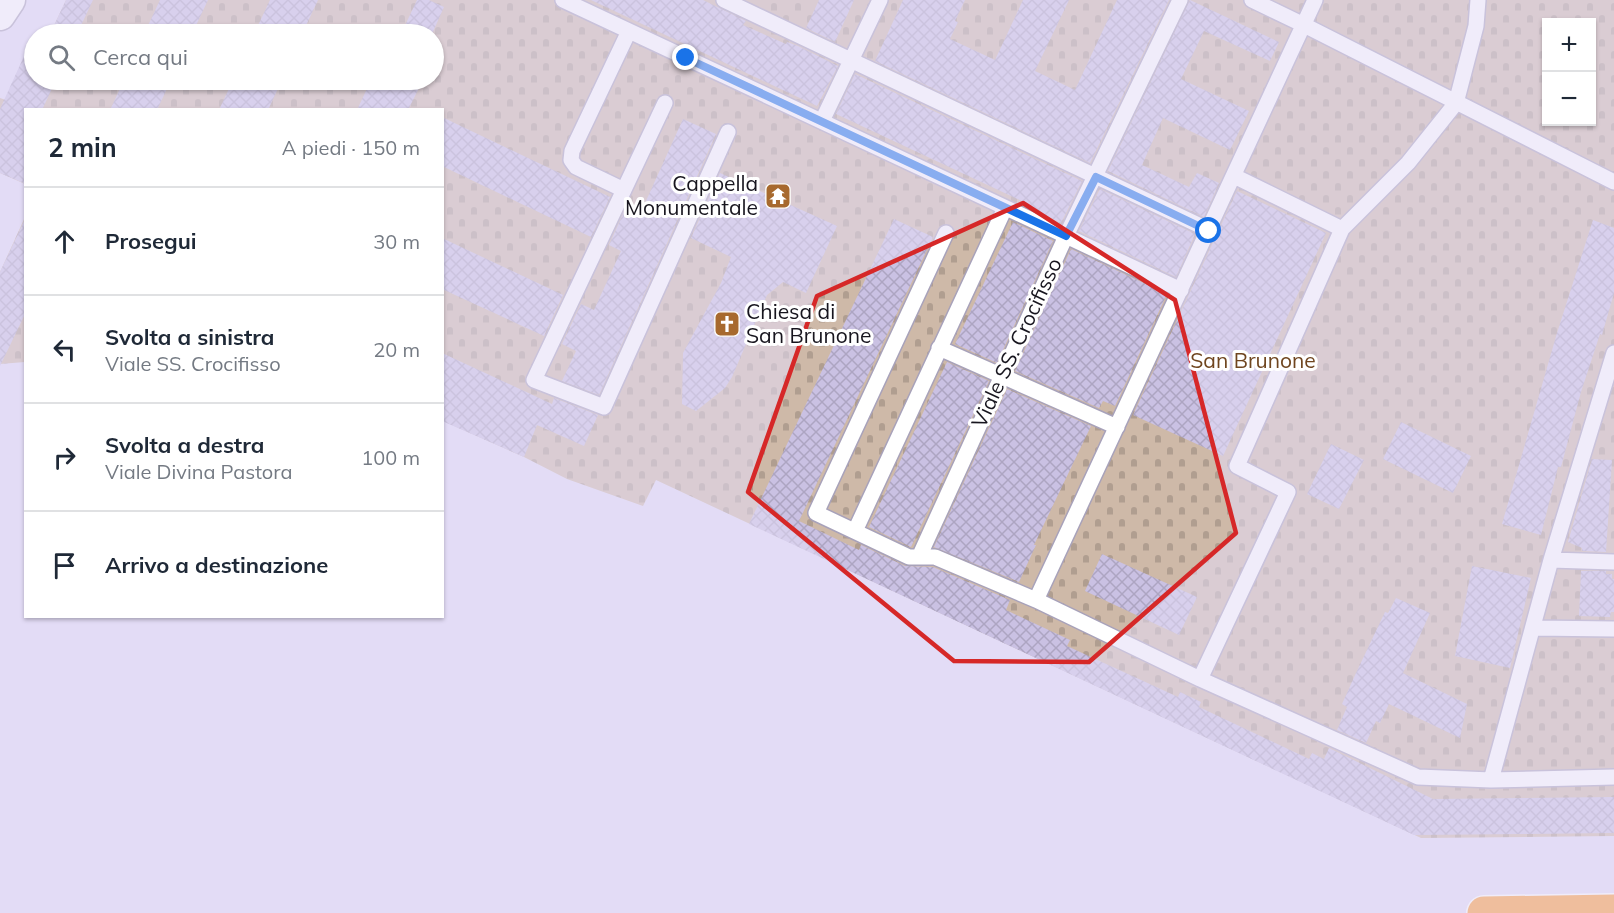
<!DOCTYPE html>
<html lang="it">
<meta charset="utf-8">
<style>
:root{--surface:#fff;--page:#f6f6f7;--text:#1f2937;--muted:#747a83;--line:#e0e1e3}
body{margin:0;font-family:Mulish,sans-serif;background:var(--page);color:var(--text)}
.controls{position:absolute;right:18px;top:18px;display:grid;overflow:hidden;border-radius:0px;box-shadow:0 2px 4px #0004}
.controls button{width:54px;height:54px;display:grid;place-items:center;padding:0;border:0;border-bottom:2px solid var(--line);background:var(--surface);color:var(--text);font:30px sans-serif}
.stop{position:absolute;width:18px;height:18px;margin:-14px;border:4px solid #1a73e8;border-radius:50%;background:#fff}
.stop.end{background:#1a73e8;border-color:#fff;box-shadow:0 2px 6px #0008}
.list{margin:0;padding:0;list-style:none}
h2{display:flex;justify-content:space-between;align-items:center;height:78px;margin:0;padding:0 24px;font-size:26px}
h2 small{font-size:20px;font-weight:400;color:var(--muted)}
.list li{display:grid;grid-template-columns:39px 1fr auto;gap:18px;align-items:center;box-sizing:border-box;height:108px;padding:0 24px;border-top:2px solid var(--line)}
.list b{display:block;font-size:22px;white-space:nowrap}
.list p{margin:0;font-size:20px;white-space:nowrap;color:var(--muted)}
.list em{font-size:20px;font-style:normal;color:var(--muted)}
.icon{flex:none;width:33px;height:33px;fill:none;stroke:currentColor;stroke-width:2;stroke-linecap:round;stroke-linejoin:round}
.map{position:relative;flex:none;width:1614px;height:913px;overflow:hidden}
.search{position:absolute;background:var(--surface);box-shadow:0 2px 4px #0004;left:24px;top:24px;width:420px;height:66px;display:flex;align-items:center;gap:15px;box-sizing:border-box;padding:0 21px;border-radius:33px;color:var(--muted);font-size:22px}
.panel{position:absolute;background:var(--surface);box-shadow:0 2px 4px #0004;left:24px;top:108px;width:420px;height:510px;border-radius:0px}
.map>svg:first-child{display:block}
</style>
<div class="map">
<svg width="1614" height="913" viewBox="0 0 1614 913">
<defs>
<pattern id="cemetery-stones" width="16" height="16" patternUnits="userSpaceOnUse" patternTransform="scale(1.5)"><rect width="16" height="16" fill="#ceb9a8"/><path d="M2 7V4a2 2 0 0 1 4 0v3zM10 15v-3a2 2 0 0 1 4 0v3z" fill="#b09e90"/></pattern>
<pattern id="building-cross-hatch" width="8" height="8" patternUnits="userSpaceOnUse" patternTransform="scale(1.5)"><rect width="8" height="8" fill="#cac1e3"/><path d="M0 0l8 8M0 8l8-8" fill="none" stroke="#ada5c2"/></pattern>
</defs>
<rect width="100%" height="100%" fill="#e3dcf6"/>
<path fill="url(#cemetery-stones)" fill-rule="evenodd" d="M 66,0 L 1614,0 L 1614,836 L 1421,838 L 656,480 L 643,506 L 567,479 L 524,457 L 443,421 L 442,110 L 26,110 L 25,184 L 0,173 L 0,98 L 17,104 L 21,64 L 34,34 L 34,80 L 434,80 L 434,34 L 50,34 ZM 1546,22 L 1592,22 L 1592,122 L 1546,122 Z
M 25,217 L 25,362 L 0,364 L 0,272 Z"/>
<path fill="url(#building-cross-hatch)" d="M 66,0 L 93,0 L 77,34 L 50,34 Z
M 160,0 L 208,0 L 192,34 L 144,34 Z
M 270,0 L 318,0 L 302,34 L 254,34 Z
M 417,0 L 429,0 L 444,7 L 432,34 L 401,34 Z
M 591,0 L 703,0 L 746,21 L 743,25 L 786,44 L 787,42 L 798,46 L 838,66 L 817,106 Z
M 819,0 L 854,0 L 835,42 L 806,28 Z
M 903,0 L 965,0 L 955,21 L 958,22 L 950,39 L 995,60 L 1023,0 L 1069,0 L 1035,71 L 1075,90 L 1117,0 L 1169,0 L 1090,163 L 875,61 Z
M 1190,0 L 1279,42 L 1270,61 L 1204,31 L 1181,79 L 1249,111 L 1230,150 L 1163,118 L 1142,165 L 1189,187 L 1197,173 L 1219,183 L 1204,217 L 1108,171 Z
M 34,34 L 34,80 L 56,80 L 42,110 L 26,110 L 26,184 L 0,173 L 0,109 Z
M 855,74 L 1082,181 L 1061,223 L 1021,204 L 1022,201 L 836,114 Z
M 124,80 L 171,80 L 157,110 L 110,110 Z
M 233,80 L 282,80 L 268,110 L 219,110 Z
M 371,80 L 423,80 L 408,110 L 357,110 Z
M 442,117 L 610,197 L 591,237 L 442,166 Z
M 683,119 L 716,134 L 599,395 L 562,381 L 576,351 L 562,344 L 581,304 L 594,310 L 621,251 L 609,245 L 627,205 L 641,212 Z
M 720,173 L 837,226 L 806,293 L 783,282 L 767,295 L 732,377 L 725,388 L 696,411 L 682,404 L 683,353 L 721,283 L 731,257 L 691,238 Z
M 1100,189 L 1195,234 L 1176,277 L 1079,231 Z
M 1237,191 L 1326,233 L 1223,456 L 1133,415 Z
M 26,217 L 26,312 L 0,366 L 0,272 Z
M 894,219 L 933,237 L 799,521 L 859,550 L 861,545 L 905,566 L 933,567 L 1010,600 L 1006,610 L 1070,640 L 1067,646 L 1178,697 L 1180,692 L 1201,702 L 1199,707 L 1309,759 L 1312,753 L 1324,759 L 1329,748 L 1433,799 L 1614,797 L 1614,833 L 1414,835 L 749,524 Z
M 1593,220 L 1614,228 L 1614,293 L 1602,335 L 1600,334 L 1581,392 L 1561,467 L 1558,467 L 1541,535 L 1502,524 L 1557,333 Z
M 1013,222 L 1053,241 L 997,363 L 955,344 Z
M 442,238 L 563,295 L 544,336 L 442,289 Z
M 1071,249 L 1167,294 L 1115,406 L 1103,401 L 1099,408 L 1015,371 Z
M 442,353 L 552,404 L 554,398 L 598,415 L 584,446 L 537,425 L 524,457 L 442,421 Z
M 947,362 L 989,381 L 911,547 L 869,527 Z
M 1007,389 L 1091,426 L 1034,545 L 1036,545 L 1019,582 L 934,547 Z
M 1401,422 L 1471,456 L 1453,493 L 1383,459 Z
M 1331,444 L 1364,460 L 1339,509 L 1307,494 Z
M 1592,459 L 1612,460 L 1606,552 L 1582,551 L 1582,548 L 1568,542 Z
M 1102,554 L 1197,597 L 1179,635 L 1085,591 Z
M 1472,566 L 1531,578 L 1510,668 L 1455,656 Z
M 1581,571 L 1606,571 L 1606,574 L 1612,574 L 1612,579 L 1614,579 L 1614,612 L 1611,612 L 1610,617 L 1579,616 Z
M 1396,598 L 1430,613 L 1403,673 L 1467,704 L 1460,738 L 1389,704 L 1380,723 L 1376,721 L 1366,743 L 1337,730 L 1347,707 L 1342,704 L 1356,673 L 1385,612 L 1388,613 Z"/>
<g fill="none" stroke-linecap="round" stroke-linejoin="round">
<g stroke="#a8a2ba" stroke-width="18">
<path id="lane" d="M 563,0 L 1181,290
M 724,0 L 1209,230
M 1252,0 L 1304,25 L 1614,182
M 1315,0 L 1036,600 L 1200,679 L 1288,492 L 1237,466 L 1342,229 L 1408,163 L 1456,103 L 1476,26 L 1478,0
M 665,103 L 534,380 L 604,407 L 728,132
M 822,121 L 880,0
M 1234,176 L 1342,229
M 624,190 L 576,167 L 571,160 L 572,151 L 629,31
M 946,233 L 816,513 L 909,557 L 935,557 L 1036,600
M 939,348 L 1117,427
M 855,531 L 1005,208
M 919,557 L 1066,236 L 1180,0
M 1551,560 L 1614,562
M 1534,628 L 1614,629
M 1200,679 L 1418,777 L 1491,780 L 1614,777
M 1491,780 L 1551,560 L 1614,353"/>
</g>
<g stroke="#a8a2ba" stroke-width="33">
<path id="street" d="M 0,15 L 10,0"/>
</g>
<g stroke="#fff" stroke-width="36">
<path id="highway" d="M 1484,913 L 1614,911"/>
</g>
<use href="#lane" stroke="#fff" stroke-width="15"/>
<use href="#street" stroke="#fff" stroke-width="30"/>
<use href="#highway" stroke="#fd9a32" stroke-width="33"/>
</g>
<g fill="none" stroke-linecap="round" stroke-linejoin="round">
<path stroke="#1a73e8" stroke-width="8" d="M 686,58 L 1066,236 L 1096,177 L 1209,231"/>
</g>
<path d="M0 0H1614V913H0ZM 1023,203 L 1175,300 L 1236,533 L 1089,662 L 954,661 L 748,492 L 817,296 Z" fill="#e3dcf6" fill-opacity=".55" fill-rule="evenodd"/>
<path fill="none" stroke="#d62828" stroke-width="4.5" stroke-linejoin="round" d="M 1023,203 L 1175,300 L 1236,533 L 1089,662 L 954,661 L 748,492 L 817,296 Z"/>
<defs>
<g id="temple-square" transform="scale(1.35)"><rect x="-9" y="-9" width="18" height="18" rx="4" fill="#a7692e" stroke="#fff"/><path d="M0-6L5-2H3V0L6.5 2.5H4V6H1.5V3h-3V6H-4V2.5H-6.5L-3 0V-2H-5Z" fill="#fff"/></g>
<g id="church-square" transform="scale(1.35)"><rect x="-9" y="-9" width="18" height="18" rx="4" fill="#a7692e" stroke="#fff"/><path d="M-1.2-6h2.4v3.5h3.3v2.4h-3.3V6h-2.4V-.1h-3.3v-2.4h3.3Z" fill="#fff"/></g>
</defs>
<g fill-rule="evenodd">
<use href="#temple-square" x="778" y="196"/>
<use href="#church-square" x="727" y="324"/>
</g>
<g text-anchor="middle" stroke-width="6" stroke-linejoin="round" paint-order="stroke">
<g font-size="21" fill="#17151e" stroke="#fff" text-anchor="end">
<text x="758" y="191">Cappella<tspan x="758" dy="24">Monumentale</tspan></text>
<text x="746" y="319" text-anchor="start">Chiesa di<tspan x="746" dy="24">San Brunone</tspan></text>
</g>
<g font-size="21" fill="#17151e" stroke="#fff">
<text transform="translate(1017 343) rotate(-65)" y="7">Viale SS. Crocifisso</text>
</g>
<g font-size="21" fill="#6f451f" stroke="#fff">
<text x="1253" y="368">San Brunone</text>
</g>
</g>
</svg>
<div class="controls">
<button>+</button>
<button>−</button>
</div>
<div class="stop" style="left:1209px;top:231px"></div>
<div class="stop end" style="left:686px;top:58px"></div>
<div class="search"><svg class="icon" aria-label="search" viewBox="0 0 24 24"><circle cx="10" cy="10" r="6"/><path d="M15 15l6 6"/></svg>Cerca qui</div>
<section class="panel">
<h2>2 min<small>A piedi · 150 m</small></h2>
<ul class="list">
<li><svg class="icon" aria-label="ahead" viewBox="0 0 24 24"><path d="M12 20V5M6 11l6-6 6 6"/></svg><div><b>Prosegui</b></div><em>30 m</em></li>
<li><svg class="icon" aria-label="left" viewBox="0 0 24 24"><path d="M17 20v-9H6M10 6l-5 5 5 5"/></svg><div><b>Svolta a sinistra</b><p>Viale SS. Crocifisso</p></div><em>20 m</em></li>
<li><svg class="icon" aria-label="right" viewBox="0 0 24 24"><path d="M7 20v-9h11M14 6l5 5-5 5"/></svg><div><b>Svolta a destra</b><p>Viale Divina Pastora</p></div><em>100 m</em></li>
<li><svg class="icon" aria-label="arrive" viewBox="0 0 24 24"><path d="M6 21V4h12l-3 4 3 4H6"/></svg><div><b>Arrivo a destinazione</b></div></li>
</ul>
</section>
</div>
